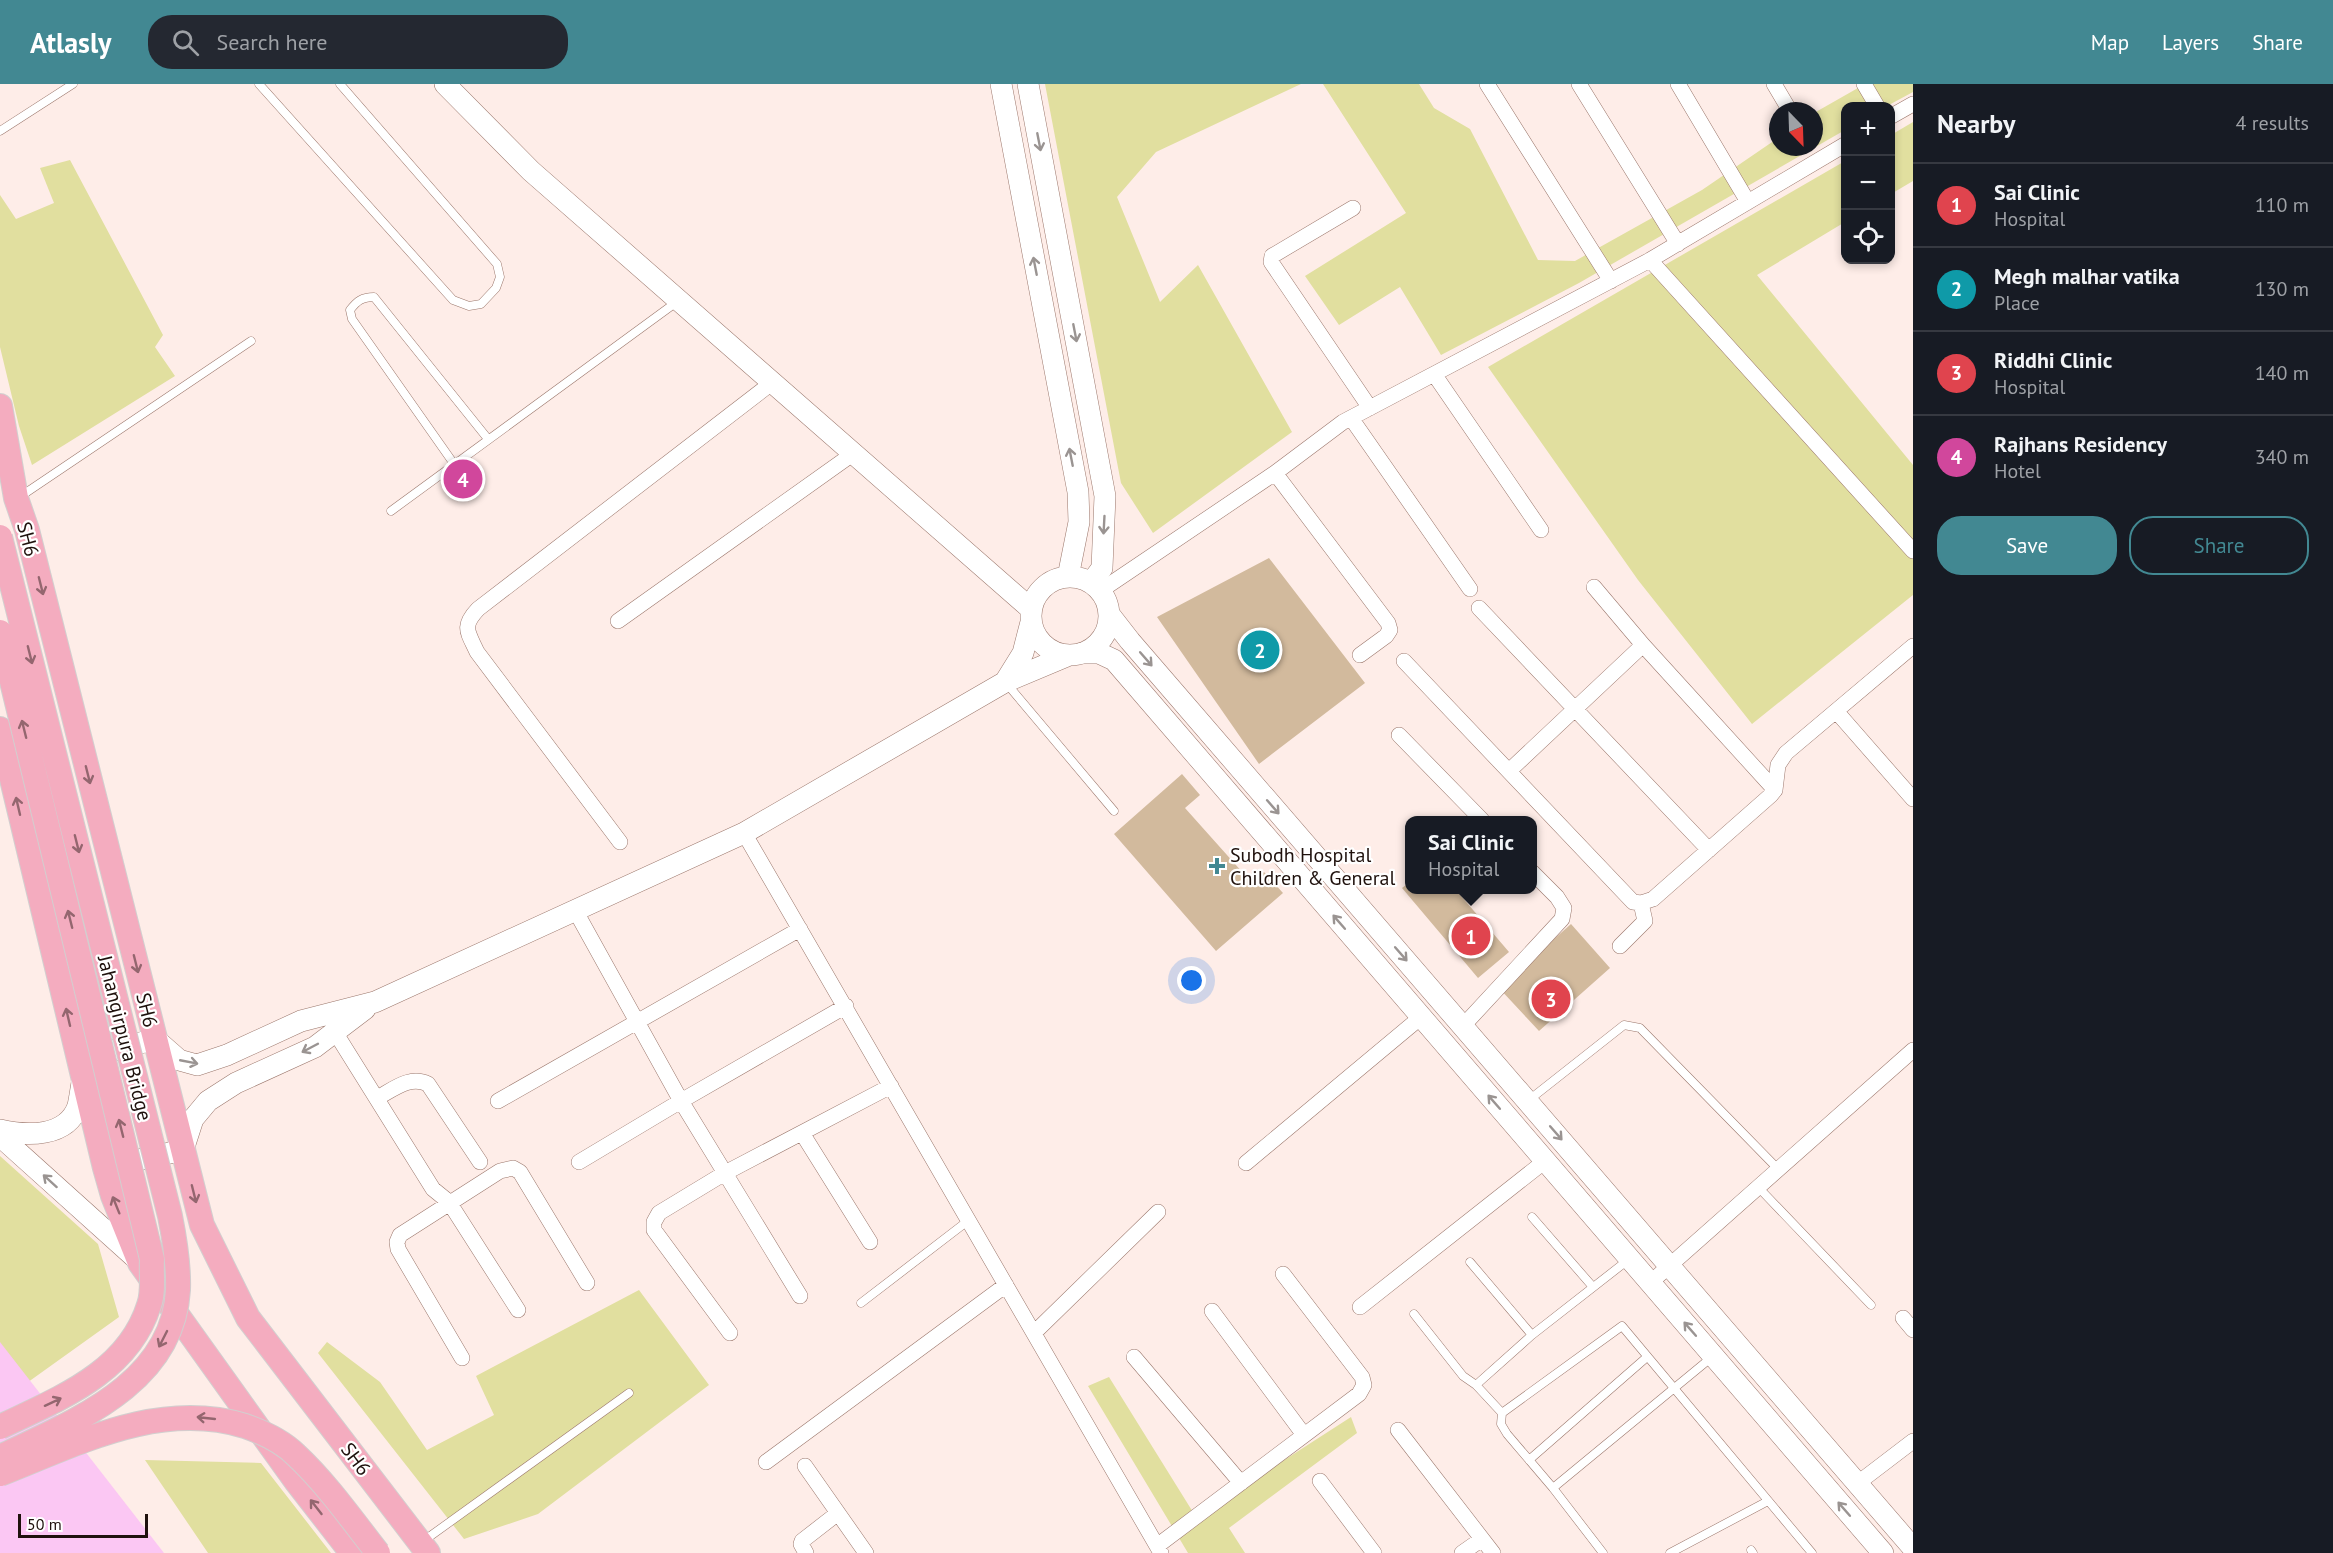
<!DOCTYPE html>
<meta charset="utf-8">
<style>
:root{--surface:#171b24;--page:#242831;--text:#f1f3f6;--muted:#9ea1a6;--line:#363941;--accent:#428892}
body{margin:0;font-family:"PT Sans",sans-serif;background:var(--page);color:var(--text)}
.controls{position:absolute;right:18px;top:18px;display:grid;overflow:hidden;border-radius:12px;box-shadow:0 3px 9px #0003}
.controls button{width:54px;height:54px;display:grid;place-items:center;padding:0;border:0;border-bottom:2px solid var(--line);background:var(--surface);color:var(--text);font:30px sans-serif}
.compass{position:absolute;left:1769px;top:18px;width:54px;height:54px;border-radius:50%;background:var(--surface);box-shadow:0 3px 9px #0003;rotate:157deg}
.scale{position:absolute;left:18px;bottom:15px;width:130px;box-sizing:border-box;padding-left:6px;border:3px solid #1f110d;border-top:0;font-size:16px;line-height:21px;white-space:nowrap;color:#1f110d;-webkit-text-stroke:4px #fff;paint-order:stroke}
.you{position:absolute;left:1192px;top:897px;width:21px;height:21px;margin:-15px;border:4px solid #fff;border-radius:50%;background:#1a73e8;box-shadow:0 0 0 9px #1a73e833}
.badge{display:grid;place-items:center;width:39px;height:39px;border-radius:50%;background:var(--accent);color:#fff;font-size:20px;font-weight:700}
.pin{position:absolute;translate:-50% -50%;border:3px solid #fff;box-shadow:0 2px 6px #0006}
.popup{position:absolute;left:1405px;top:732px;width:132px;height:78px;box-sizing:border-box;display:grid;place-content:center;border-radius:12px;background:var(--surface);filter:drop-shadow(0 2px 4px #0005);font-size:20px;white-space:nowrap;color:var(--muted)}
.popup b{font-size:22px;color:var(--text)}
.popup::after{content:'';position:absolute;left:50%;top:100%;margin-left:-12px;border:12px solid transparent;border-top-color:var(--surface)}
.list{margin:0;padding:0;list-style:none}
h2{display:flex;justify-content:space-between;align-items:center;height:78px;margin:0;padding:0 24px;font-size:26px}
h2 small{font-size:20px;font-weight:400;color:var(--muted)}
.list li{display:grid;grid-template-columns:39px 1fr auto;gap:18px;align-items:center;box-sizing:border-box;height:84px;padding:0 24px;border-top:2px solid var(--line)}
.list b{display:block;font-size:22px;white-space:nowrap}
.list p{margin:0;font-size:20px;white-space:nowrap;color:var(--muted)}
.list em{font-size:20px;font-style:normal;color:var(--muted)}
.actions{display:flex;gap:12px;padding:18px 24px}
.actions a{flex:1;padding:14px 0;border:2px solid var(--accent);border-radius:24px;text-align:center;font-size:21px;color:var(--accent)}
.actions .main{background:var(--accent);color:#fff}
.icon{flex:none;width:33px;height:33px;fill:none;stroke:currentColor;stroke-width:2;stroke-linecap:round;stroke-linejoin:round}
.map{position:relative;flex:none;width:1913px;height:1469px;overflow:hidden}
header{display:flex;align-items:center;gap:36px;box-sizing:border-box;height:84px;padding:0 30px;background:var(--accent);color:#fff}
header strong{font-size:28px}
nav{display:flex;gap:33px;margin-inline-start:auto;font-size:21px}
.search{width:420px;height:54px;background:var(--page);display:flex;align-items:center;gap:15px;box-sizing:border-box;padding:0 21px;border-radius:24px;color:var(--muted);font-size:22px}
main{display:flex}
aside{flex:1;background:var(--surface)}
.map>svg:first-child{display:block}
</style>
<header>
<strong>Atlasly</strong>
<div class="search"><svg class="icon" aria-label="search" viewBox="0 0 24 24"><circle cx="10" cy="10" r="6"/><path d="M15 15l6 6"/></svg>Search here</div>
<nav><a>Map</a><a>Layers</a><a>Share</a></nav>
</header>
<main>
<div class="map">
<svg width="1913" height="1469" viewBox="0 0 1913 1469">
<rect width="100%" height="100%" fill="#feede8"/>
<path fill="#e1df9f" d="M 1045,0 L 1301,0 L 1156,68 L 1117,113 L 1160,218 L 1198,181 L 1292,348 L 1153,449 L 1121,399 Z
M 1323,0 L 1419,0 L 1434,24 L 1470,45 L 1538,176 L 1575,177 L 1702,106 L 1778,54 L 1778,63 L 1814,63 L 1814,29 L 1865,0 L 1913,0 L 1913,8 L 1887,22 L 1846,22 L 1845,46 L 1579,199 L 1441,271 L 1400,203 L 1339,241 L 1305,192 L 1406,129 Z
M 1913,38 L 1913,97 L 1891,110 L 1891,51 Z
M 70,76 L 163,251 L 155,263 L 175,292 L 32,381 L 19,342 L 0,263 L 0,111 L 16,135 L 54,119 L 40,84 Z
M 1845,77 L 1845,138 L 1757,191 L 1913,381 L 1913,511 L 1752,640 L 1638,496 L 1488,283 Z
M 0,1072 L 98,1160 L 119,1233 L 24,1301 L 0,1273 Z
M 639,1206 L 709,1301 L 538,1430 L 464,1455 L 318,1269 L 327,1258 L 380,1298 L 427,1366 L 494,1331 L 476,1292 Z
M 1109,1293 L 1196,1433 L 1351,1333 L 1357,1349 L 1229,1444 L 1245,1469 L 1188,1469 L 1088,1302 Z
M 145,1376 L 261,1379 L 331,1469 L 208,1469 Z"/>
<path fill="#fbc7f3" d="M 0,1258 L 164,1469 L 0,1469 Z"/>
<path fill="#d2ba9d" d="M 1269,474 L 1365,599 L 1259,680 L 1157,533 Z
M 1182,690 L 1200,711 L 1185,724 L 1252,799 L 1264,788 L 1283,809 L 1216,867 L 1114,750 Z
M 1410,798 L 1410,806 L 1456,806 L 1509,868 L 1478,894 L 1402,804 Z
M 1571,840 L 1610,884 L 1539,947 L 1499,904 Z"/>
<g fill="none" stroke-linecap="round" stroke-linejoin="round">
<g stroke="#9b776c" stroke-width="9">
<path id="lane" d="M 259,0 L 453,216 L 469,222 L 481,220 L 496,204 L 500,193 L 497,180 L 340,0
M 0,47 L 73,0
M 454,380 L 352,235 L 350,226 C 357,217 362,213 374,213 L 488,355
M 21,412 L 251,257
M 391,427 L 678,217
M 1007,600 L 1114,727
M 1529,1016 L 1624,941 L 1640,944 L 1779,1086
M 1759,1104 L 1871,1221
M 1532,1133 L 1593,1203
M 1470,1178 L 1532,1251
M 861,1219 L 969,1136
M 1414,1230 L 1463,1292 L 1476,1301 L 1532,1251 L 1628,1176
M 1476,1301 L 1502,1329
M 1529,1376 L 1647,1273
M 1553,1404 L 1712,1273
M 422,1458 L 629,1309
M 1751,1466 L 1753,1469
M 1603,1469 L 1553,1404 L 1507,1350 L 1501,1340 L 1502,1329 L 1622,1242 L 1812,1469
M 1670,1469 L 1768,1417"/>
</g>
<g stroke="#9b776c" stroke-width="16">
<path id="street" d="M 1487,0 L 1611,197
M 1579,0 L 1678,160
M 1678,0 L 1748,118
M 1774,0 L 1790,27
M 1864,0 L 1877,22
M 1890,33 L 1913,20
M 1353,124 L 1272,172 L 1271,178 L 1370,324
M 1650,176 L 1913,467
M 1434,290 L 1541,446
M 1351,334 L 1470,505
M 1275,389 L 1388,539 L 1390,546 L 1386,552 L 1360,571
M 1594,503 L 1643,561 L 1775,706
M 1100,507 L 1275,389 L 1343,338 L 1650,176 L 1846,60
M 1479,524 L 1709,766
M 618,537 L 854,369
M 1404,577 L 1633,818 L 1641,819 L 1653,815 L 1771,711 L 1775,706 L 1778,681 L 1786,669 L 1913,562
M 1836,627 L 1913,715
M 1399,651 L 1482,736
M 1509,687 L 1643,561
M 744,749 L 1161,1469
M 620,758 L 477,568 C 468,548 461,543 478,525 L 773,298
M 575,826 L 681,1017 L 800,1212
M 1620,862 L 1645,837 L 1641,819
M 1463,942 L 1562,835 L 1564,824 L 1557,813 L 1532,788
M 335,948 L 433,1105 L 449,1118 L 518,1226
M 377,1014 C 394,1005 410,991 428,1000 L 480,1078
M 498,1017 L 800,845
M 802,1049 L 870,1158
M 579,1078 L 681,1017 L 846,922
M 1246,1079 L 1421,933
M 1650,1199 L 1913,966
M 1360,1223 L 1545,1077
M 1212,1227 L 1304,1351
M 1903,1234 L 1913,1246
M 730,1249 L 654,1146 L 654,1138 L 659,1129 L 725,1089 L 891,1002
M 1034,1249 L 1158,1128
M 1134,1273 L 1241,1399
M 462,1274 L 398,1165 L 397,1158 L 400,1151 L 500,1087 L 513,1084 L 520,1088 L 587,1199
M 1398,1346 L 1493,1469
M 766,1378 L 1006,1201
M 805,1382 L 866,1469
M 1320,1397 L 1374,1469
M 1858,1399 L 1913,1357
M 1157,1462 L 1359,1310 L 1364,1301 L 1362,1293 L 1283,1190
M 806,1469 L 801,1460 L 802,1457 L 838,1429
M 1462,1469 L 1482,1455"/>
</g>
<g stroke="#9b776c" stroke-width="22">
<path id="secondary" d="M 445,0 L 531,87 L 1031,525
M 1001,0 L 1078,408 L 1079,438 L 1068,493
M 1028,0 L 1105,412 L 1102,484 L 1091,499
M1031 532a39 39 0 1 1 78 0a39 39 0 1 1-78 0Z
M 1109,530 L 1130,557 L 1913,1464
M 1082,569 L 1099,569 L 1114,576 L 1883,1469
M 1005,598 L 1023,569 L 1031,538
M 111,967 L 155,955 L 179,976 L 197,981 L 227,971 L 301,937 L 375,918 L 744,749 L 1005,598 L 1069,571
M 0,1046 C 26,1052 67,1054 78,1022 C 80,1013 81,1003 83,994
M 0,1052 L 140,1178
M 112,1082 L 183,1066 L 193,1035 L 208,1017 L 236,999 L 315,963 L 365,925"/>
</g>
<g stroke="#d2cfcf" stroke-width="26">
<path id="primary" d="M 0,322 L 16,414 L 27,446 L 202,1141 L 248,1234 L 428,1469
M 0,645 L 105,1084 L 113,1112 L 140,1179 L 296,1397 L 352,1469"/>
</g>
<use href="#lane" stroke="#fff" stroke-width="8"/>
<use href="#street" stroke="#fff" stroke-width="15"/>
<use href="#secondary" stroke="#fff" stroke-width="21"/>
<use href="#primary" stroke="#f4acbf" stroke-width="24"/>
<g stroke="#d2cfcf" stroke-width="26" stroke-linecap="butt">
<path id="primary-bridge" d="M 0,453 L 170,1132 C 175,1157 179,1181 178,1206 C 173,1301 72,1338 0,1373
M 0,548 L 152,1175 C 151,1189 154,1208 149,1221 C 128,1289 58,1315 0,1343
M 0,1390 C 79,1359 159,1316 245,1342 C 262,1348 283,1358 296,1371 C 327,1400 352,1436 378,1469"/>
</g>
<use href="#primary-bridge" stroke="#f4acbf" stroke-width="24"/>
</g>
<defs><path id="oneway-shaft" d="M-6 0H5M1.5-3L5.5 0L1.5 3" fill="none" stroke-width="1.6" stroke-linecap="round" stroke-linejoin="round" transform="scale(1.5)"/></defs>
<g stroke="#9a9492">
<use href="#oneway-shaft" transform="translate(1039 58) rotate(79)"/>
<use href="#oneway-shaft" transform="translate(1035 182) rotate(-101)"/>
<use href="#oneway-shaft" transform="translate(1075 249) rotate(79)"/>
<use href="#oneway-shaft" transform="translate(1071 373) rotate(-101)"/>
<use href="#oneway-shaft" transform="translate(1104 441) rotate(93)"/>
<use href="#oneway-shaft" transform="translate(1146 575) rotate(49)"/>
<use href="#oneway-shaft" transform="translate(1273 723) rotate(49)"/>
<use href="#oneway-shaft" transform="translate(1339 838) rotate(-131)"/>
<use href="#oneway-shaft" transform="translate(1401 870) rotate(49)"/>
<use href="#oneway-shaft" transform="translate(310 964) rotate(152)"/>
<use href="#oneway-shaft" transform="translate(189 978) rotate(11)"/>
<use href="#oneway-shaft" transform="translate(1494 1018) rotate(-131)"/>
<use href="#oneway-shaft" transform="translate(1556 1049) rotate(49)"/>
<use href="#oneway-shaft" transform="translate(50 1097) rotate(-138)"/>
<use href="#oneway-shaft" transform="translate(1690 1245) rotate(-131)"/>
<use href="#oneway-shaft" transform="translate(1844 1425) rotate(-131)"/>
</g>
<g stroke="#94666f">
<use href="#oneway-shaft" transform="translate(41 502) rotate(76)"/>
<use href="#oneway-shaft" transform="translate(30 571) rotate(76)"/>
<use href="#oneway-shaft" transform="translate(24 645) rotate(-104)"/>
<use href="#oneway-shaft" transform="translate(88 691) rotate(76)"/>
<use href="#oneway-shaft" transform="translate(18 722) rotate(-103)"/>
<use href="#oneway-shaft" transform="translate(77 760) rotate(76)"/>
<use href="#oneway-shaft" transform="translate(70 835) rotate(-104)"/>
<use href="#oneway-shaft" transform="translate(136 880) rotate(76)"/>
<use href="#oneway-shaft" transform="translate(68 933) rotate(-103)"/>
<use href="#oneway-shaft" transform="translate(121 1044) rotate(-104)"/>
<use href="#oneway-shaft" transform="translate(194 1110) rotate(76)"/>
<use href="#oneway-shaft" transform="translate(116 1121) rotate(-112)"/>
<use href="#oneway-shaft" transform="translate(163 1255) rotate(117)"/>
<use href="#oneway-shaft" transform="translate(53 1318) rotate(-25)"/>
<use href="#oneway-shaft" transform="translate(206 1334) rotate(-174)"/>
<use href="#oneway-shaft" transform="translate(316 1423) rotate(-128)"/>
</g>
<path fill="#428892" stroke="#fff" stroke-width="2" d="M1214 773h6v6h6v6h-6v6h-6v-6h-6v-6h6z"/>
<g text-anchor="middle" stroke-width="4.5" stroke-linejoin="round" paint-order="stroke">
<g font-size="20" fill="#1f110d" stroke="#fff">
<text transform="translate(28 455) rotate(75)" y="7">SH6</text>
<text transform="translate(147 926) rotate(76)" y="7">SH6</text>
<text transform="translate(125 954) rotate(76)" y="7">Jahangirpura Bridge</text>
<text transform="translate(356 1375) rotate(53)" y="7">SH6</text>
</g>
<g font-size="20" fill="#1f110d" stroke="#fff" text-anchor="start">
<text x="1230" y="778">Subodh Hospital<tspan x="1230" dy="23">Children &amp; General</tspan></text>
</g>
</g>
</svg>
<div class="controls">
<button>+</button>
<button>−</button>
<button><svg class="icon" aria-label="locate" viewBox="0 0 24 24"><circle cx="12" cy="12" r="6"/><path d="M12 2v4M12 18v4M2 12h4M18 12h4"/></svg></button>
</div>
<svg class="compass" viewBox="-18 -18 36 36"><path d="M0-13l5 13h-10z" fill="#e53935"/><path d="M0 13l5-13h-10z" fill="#9ea1a6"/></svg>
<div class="scale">50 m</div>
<div class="you"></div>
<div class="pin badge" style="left:1471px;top:852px;background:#e0444e">1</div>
<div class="popup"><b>Sai Clinic</b>Hospital</div>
<div class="pin badge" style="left:1260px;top:566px;background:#0f9aa8">2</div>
<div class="pin badge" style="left:1551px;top:915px;background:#e0444e">3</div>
<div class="pin badge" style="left:463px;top:395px;background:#d1479c">4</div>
</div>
<aside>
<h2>Nearby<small>4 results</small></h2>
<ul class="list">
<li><span class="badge" style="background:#e0444e">1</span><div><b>Sai Clinic</b><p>Hospital</p></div><em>110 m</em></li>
<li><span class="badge" style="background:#0f9aa8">2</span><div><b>Megh malhar vatika</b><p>Place</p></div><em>130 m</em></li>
<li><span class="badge" style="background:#e0444e">3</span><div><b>Riddhi Clinic</b><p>Hospital</p></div><em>140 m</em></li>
<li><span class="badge" style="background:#d1479c">4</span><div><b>Rajhans Residency</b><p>Hotel</p></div><em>340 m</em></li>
</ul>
<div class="actions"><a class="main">Save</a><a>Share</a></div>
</aside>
</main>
